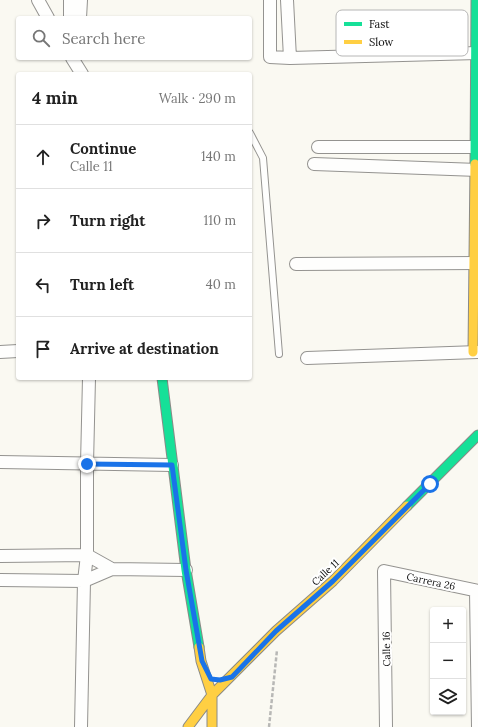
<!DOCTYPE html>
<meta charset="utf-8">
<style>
:root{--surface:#fff;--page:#f6f6f6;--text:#222;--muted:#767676;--line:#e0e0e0}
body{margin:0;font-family:Lora,serif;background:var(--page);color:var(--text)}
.controls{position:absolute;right:12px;bottom:12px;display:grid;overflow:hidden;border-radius:4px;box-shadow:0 1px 3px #0004}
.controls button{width:36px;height:36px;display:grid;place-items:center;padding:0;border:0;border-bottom:1px solid var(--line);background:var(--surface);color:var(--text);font:20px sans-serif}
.stop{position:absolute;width:12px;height:12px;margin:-9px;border:3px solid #1a73e8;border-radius:50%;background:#fff}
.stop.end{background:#1a73e8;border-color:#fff;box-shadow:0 1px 4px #0008}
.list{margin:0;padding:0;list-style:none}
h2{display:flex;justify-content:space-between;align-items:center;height:52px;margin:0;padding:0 16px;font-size:17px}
h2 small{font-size:13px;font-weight:400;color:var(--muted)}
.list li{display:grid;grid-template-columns:26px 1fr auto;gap:12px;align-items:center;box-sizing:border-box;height:64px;padding:0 16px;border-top:1px solid var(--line)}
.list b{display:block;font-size:15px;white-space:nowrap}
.list p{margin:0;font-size:13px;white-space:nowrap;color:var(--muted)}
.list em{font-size:13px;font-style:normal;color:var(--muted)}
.icon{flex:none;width:22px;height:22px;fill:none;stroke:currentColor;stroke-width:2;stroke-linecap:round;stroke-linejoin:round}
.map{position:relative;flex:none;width:478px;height:727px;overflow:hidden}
.search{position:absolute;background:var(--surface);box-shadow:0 1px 3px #0004;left:16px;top:16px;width:236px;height:44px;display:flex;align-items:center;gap:10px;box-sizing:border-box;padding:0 14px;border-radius:4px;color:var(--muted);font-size:15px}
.panel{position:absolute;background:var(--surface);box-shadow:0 1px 3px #0004;left:16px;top:72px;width:236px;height:308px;border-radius:4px}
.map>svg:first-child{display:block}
</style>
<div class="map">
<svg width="478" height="727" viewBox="0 0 478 727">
<rect width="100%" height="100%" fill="#faf9f2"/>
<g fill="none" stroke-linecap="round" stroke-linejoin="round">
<g stroke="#949390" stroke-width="8">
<path id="lane" d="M 250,133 L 263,158 L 279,354"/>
</g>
<g stroke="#949390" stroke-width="14">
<path id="street" d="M 38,0 L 48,18
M 70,0 L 70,18
M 270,0 L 270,57 L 290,58 L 478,53
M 287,0 L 290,58
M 80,18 L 81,0
M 72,58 L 82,74
M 318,147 L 478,147
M 314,164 L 478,170
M 296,264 L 478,263
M 0,352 L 18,351
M 307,358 L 478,352
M 0,462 L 172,465
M 0,556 L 87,555 L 112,569 L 186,570
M 0,580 L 84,581 L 112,569
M 476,591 L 478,727
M 81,727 L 84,581 L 87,555 L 87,464 L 89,378
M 386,727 L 384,571 L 478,591"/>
</g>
<g stroke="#8a8a87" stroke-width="11">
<path id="fast" d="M 475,164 L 476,0
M 162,378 L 186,570 L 199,647
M 407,506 L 478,435"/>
</g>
<g stroke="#8a8a87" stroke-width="11">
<path id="slow" d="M 473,352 L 475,164
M 199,647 L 201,661 L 212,695 L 212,727
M 188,727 L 212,695 L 276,631 L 333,581 L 407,506"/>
</g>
<path stroke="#b8b8b6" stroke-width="2.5" stroke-dasharray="4 2" stroke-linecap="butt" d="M 269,727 L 277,650"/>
<use href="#lane" stroke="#fefefd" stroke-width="6"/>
<use href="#street" stroke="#fefefd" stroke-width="12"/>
<use href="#fast" stroke="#16e098" stroke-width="9"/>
<use href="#slow" stroke="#ffcf43" stroke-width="9"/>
</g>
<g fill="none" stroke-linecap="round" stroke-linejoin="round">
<path stroke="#1a73e8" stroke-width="5" d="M 87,464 L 172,465 L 186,570 L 202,661 L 211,679 L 220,680 L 232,677 L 276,631 L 333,581 L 430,484"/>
</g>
<g text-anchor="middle" stroke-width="4" stroke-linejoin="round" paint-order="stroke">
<g font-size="10" fill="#0d0d0d" stroke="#fff">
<text transform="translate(325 572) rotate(-43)" y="4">Calle 11</text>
<text transform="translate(431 581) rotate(12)" y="4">Carrera 26</text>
<text transform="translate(386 649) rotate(-91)" y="4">Calle 16</text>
</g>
</g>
<rect x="336" y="10" width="132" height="46" rx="6" fill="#fff" stroke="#b6b6b6" stroke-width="1"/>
<rect x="344" y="22" width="18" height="4" fill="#16e098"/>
<rect x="344" y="40" width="18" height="4" fill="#ffcf43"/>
<g font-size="11" fill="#0d0d0d">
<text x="369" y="28">Fast</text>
<text x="369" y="46">Slow</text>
</g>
</svg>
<div class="controls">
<button>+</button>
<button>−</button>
<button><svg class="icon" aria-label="layers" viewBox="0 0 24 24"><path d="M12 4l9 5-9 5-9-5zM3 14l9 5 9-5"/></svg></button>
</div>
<div class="stop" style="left:430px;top:484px"></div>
<div class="stop end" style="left:87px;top:464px"></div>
<div class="search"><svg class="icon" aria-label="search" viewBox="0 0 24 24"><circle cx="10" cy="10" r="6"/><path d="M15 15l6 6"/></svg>Search here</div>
<section class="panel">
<h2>4 min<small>Walk · 290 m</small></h2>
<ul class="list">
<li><svg class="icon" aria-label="ahead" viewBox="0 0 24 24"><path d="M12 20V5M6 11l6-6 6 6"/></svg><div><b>Continue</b><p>Calle 11</p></div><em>140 m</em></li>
<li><svg class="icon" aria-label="right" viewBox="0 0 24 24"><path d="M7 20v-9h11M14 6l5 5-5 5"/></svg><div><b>Turn right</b></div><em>110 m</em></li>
<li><svg class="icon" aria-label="left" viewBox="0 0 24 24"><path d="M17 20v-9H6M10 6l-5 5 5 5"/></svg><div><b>Turn left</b></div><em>40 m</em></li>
<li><svg class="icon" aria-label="arrive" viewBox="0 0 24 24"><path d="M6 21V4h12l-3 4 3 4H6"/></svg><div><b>Arrive at destination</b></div></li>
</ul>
</section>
</div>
